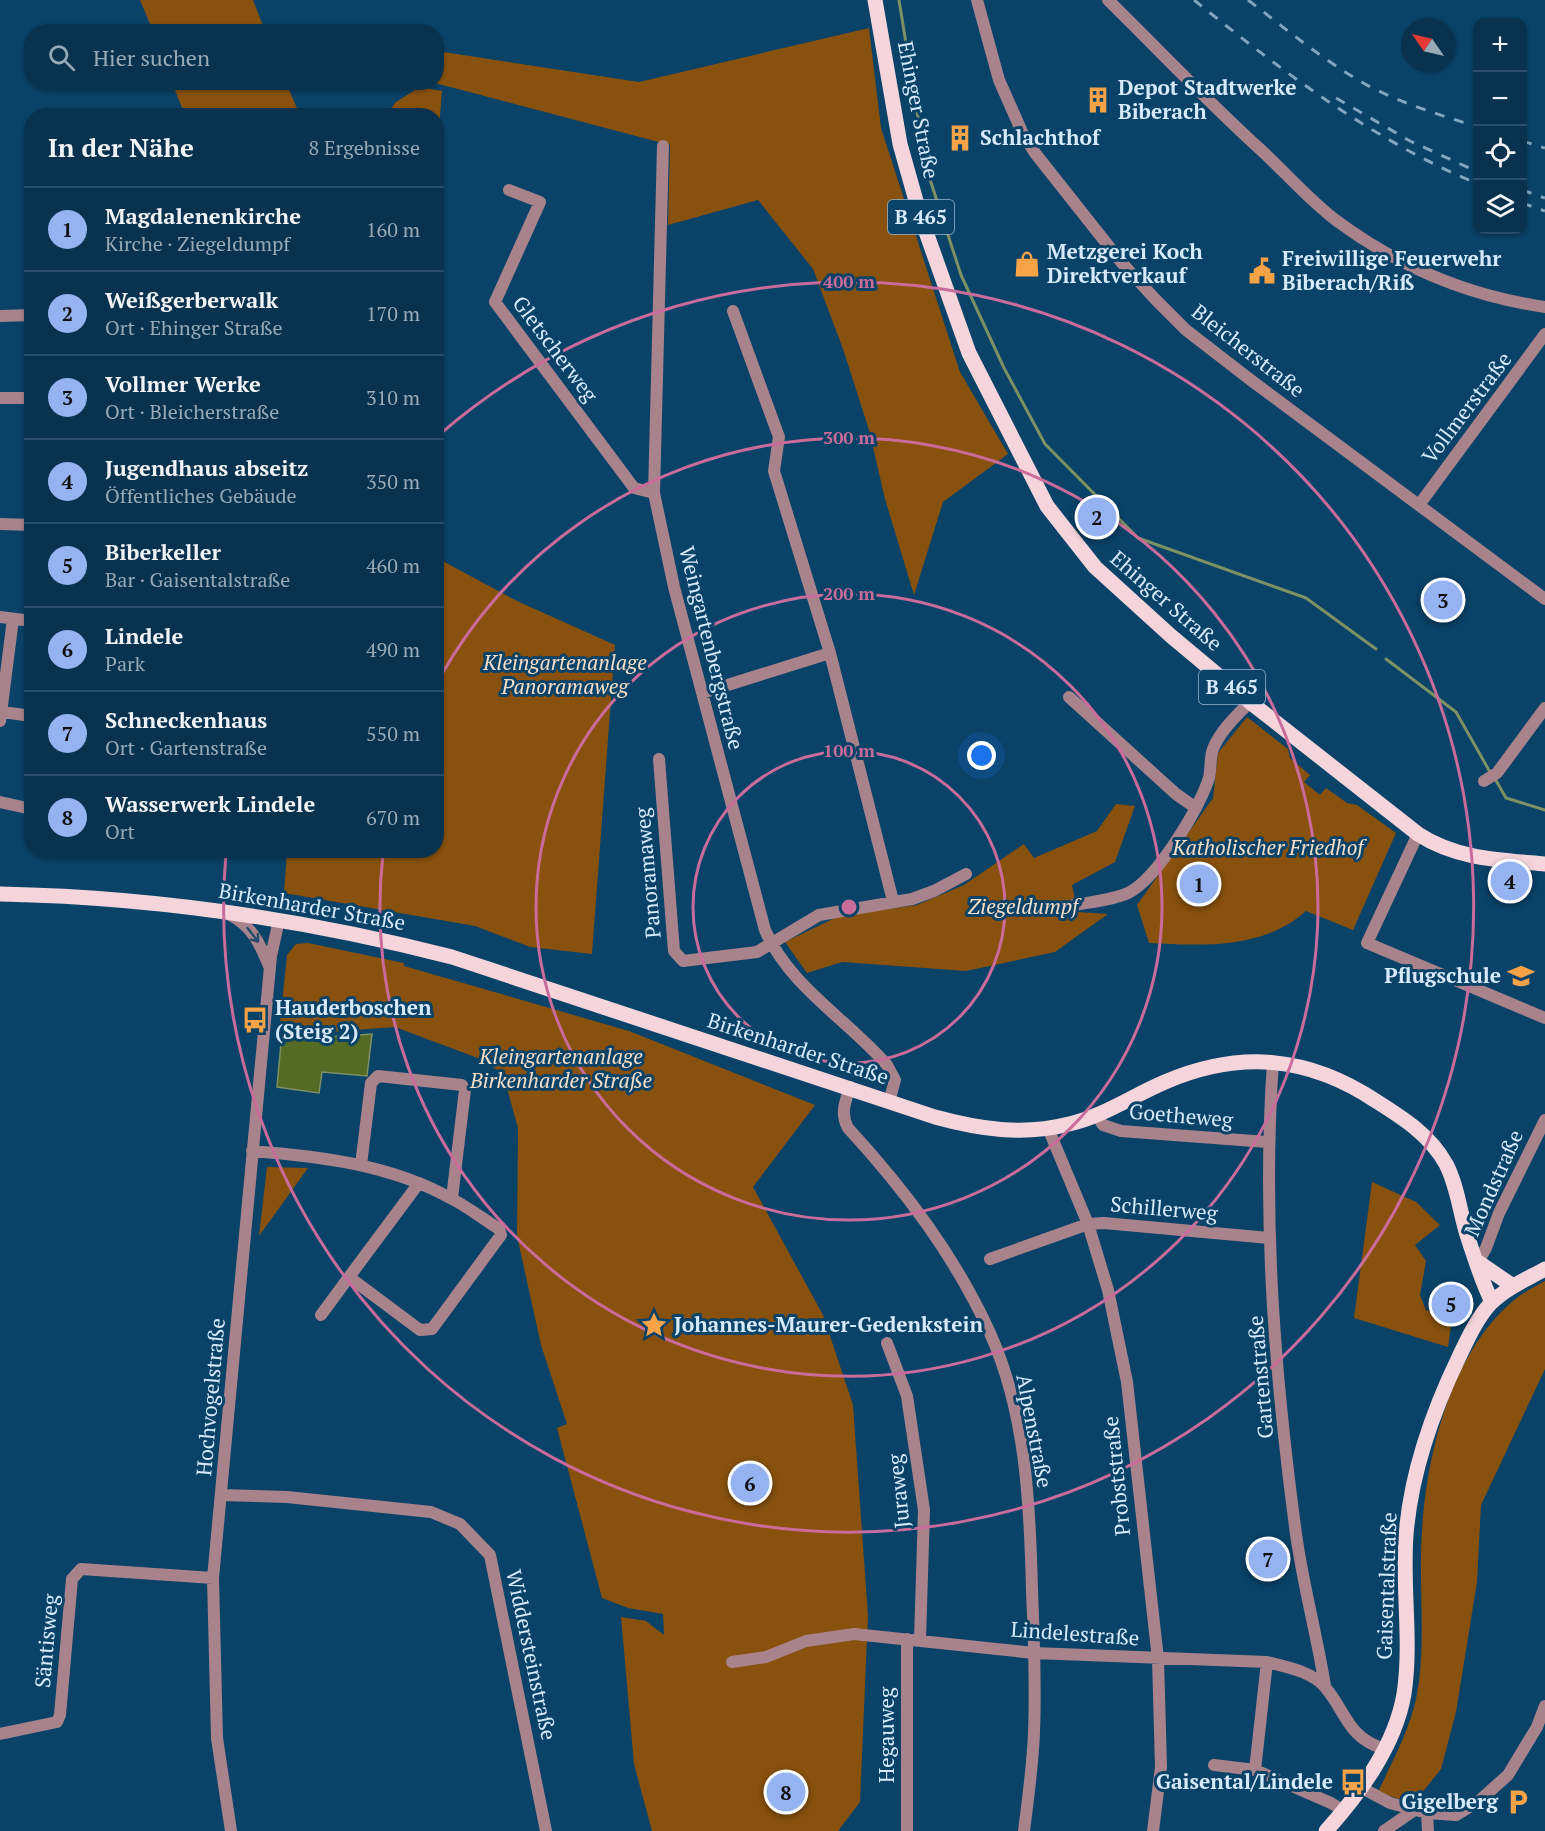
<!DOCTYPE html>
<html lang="de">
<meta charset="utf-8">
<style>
:root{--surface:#08324e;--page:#113a55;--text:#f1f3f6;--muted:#98aab6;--line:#294d66;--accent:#95b2f1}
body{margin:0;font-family:"PT Serif",serif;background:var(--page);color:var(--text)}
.controls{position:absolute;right:18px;top:18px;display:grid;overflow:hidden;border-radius:12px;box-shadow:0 2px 4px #0004}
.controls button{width:54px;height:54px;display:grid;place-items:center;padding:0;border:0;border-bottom:2px solid var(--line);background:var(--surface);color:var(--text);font:30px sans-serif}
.compass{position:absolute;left:1401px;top:18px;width:54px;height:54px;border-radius:50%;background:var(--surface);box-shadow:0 2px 4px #0004;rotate:304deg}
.you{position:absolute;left:982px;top:756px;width:21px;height:21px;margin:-15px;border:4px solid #fff;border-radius:50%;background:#1a73e8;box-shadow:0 0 0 9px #1a73e833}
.badge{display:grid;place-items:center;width:39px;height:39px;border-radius:50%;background:var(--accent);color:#111;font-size:20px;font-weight:700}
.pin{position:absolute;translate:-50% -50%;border:3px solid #fff;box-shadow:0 2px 6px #0006}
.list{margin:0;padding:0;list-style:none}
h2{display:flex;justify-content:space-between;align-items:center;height:78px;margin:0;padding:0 24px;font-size:26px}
h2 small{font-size:20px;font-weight:400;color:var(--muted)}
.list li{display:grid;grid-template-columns:39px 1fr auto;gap:18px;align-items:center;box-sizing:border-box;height:84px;padding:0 24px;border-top:2px solid var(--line)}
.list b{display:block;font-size:22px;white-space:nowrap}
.list p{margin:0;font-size:20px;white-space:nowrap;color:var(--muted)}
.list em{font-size:20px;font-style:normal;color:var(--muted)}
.icon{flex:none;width:33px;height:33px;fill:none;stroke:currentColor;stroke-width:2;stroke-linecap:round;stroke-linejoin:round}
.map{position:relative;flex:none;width:1545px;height:1831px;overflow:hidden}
.search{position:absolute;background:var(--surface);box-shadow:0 2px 4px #0004;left:24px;top:24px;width:420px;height:66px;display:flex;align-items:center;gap:15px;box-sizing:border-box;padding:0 21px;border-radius:24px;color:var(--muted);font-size:22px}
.panel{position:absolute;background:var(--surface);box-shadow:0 2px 4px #0004;left:24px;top:108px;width:420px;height:750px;border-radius:24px}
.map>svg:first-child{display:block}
</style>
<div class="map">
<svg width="1545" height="1831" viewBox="0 0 1545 1831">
<rect width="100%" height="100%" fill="#0a4268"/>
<path fill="#88510d" d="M 140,0 L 253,0 L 265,31 L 153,31 Z
M 869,28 L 881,128 L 960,372 L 1008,454 L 943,502 L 914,595 L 885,499 L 869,430 L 843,349 L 813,269 L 758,200 L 668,225 L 670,145 L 435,83 L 437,51 L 639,82 Z
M 172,83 L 286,83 L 300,115 L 185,115 Z
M 420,87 L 442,91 L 437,152 L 436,116 L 386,115 L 396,102 Z
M 437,558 L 517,601 L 615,645 L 592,954 L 530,947 L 475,926 L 284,893 L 287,851 L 436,850 Z
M 1247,717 L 1288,749 L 1290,758 L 1310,775 L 1304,782 L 1320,795 L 1326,788 L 1347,803 L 1357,805 L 1396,833 L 1353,930 L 1306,911 C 1264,949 1202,946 1149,943 L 1137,905 L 1213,798 L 1218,753 Z
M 1116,804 L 1135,806 L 1115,862 L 1072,885 L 1078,912 L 1108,914 L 1055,952 L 966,971 L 842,962 L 807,973 L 785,942 L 839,916 L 917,905 L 964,885 L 1024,844 L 1034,858 L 1097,831 Z
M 308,943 L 404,963 L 404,966 L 629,1031 L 815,1105 L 753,1187 L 823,1315 L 853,1405 L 868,1616 L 860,1802 L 838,1831 L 652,1831 L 634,1764 L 621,1617 L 646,1621 L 664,1635 L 663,1614 L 628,1608 L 602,1598 L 557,1428 L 567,1424 L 541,1345 L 517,1236 L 518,1128 L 503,1074 L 483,1060 L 395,1027 L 328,1032 L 280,1022 L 287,955 L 296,944 Z
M 267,1167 L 308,1168 L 259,1236 Z
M 1372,1182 L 1416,1202 L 1440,1225 L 1415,1245 L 1426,1261 L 1420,1295 L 1426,1310 L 1452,1319 L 1448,1347 L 1354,1318 Z
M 1545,1281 L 1545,1369 L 1481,1505 L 1477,1582 L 1456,1712 L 1441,1769 L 1413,1804 L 1378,1792 C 1392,1762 1409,1731 1416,1699 C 1427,1648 1418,1584 1422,1531 C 1427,1452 1452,1348 1518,1297 C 1526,1291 1536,1286 1545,1281 Z"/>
<path fill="#556b23" stroke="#7c9164" stroke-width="1.5" d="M 282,1032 L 328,1037 L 372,1034 L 367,1076 L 322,1072 L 319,1093 L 277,1087 Z"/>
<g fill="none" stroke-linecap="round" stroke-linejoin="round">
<path stroke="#7c9164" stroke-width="3" d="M 899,0 L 926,167 L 961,275 L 1004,368 L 1045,444 L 1138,538 L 1306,598 L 1376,649
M 1386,659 L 1456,712 L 1490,772
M 1494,777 L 1506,798 L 1545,810"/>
<path stroke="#a9838b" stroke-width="12" d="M 977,0 L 999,80 L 1022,132 L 1035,153 L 1122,263 L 1156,300 L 1186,330 L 1252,381 L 1545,599
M 1108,0 C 1159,50 1208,102 1261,150 C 1286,173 1310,201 1337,221 C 1399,267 1469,296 1545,307
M 663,146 L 654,493 L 674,587 L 765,930 C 790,987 847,1019 887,1065 L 895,1080 L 889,1102
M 509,190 L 540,202 L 495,302 L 634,488 L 654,493
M 733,311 L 779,437 L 774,471 L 830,653 L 893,901
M 0,316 L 32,315
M 0,398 L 32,398
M 1419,505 L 1545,334
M 0,524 L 32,525
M 0,617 L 32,621
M 702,693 L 830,653
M 1069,697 L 1176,794 L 1196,808
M 2,712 L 32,716
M 0,721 L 13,619
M 659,759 L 674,951 L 683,961 L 757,952 L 819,915 L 912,899 L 934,891 L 966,874
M 1484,781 L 1497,773 L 1545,708
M 0,802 L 32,809
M 1418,834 L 1367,943 L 1545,1018
M 1074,905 C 1090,902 1113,900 1128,893 C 1157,879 1197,811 1208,781 C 1212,771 1209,759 1213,749 C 1220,731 1237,715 1250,702
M 230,915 C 252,926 260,944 269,966
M 1273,1062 C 1262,1219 1275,1378 1296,1534 C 1303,1585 1317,1635 1325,1686
M 850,1087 C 845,1103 840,1113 848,1128 C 905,1190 955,1256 990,1333 C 1026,1413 1030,1504 1032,1591 C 1034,1638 1036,1685 1034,1732 C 1033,1765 1028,1798 1024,1831
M 1097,1116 L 1103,1125 L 1121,1131 L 1267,1142
M 1048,1128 L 1088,1224 L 1108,1290 L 1127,1382 L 1158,1659 L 1161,1767 L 1153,1831
M 252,1151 C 320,1156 392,1165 452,1199 C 468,1207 483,1219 499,1229 L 501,1235 L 432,1329 L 420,1330 L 349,1277 L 419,1183
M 361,1165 L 371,1083 L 378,1076 L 462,1085 L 465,1090 L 452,1198
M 990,1259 L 1088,1224 L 1104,1223 L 1269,1238
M 1478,1262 L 1486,1248 L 1499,1213 L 1545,1120
M 321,1315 L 349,1277
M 887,1343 L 907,1396 L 924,1510 L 920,1640
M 221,1495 L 287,1497 L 431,1512 L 460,1524 L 490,1555 L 546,1831
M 907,1639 L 907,1831
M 732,1662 L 766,1657 L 806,1641 L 854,1634 L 1034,1653 L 1267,1662 C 1286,1667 1311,1671 1325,1687 C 1347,1713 1347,1737 1384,1749
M 1267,1662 L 1255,1770 L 1331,1803 L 1344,1811
M 0,1734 L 57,1722 L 60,1715 L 72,1579 L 81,1569 L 213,1578
M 1214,1765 L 1255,1770
M 1362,1788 L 1390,1803 L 1427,1813
M 231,1831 L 217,1738 L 213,1578 L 271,956 L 279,920
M 1384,1831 L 1413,1811
M 1428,1831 L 1427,1813 L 1456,1815 L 1479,1801 L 1508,1775 L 1537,1727 L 1545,1706"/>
<path stroke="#f5d5db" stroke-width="15" d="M 875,0 L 900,144 L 920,215 L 969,353 L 1047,506 L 1095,567 L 1171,636 L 1250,702 L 1418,834 C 1456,859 1500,860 1545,864
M 0,894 C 152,897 304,919 452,957 L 935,1117 C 979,1129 1023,1136 1069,1124 C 1104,1116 1132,1096 1165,1082 C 1240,1050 1308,1056 1376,1101 C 1403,1118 1430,1135 1446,1164 C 1458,1187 1460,1214 1468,1238 C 1475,1259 1482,1282 1492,1302
M 1478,1262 L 1513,1286
M 1326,1831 C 1360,1793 1395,1746 1404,1694 C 1412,1641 1402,1588 1406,1535 C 1411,1472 1432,1413 1459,1357 C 1468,1338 1477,1318 1491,1303 C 1506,1288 1527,1279 1545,1269"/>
<path stroke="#81a4bf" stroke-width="3" stroke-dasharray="10 10" stroke-linecap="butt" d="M 1194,0 C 1282,71 1372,140 1478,184
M 1248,0 C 1286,29 1323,60 1365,84 C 1400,103 1440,115 1478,127
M 1336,98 L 1410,141 L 1478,172
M 1522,141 L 1545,148
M 1522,190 L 1545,198
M 1522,203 L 1545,211"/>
</g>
<defs><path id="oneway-shaft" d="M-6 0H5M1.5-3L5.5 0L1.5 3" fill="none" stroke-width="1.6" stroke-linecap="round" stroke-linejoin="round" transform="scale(1.5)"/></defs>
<use stroke="#224c6d" href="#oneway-shaft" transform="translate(253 935) rotate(52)"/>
<g fill="none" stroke="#ca6c9b" stroke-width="3">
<circle cx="849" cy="907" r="156"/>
<circle cx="849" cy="907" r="313"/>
<path d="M437 683A469 469 0 1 1 383 854"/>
<path d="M439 435A625 625 0 1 1 226 853"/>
</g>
<defs>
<g id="building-bare" transform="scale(2.07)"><path d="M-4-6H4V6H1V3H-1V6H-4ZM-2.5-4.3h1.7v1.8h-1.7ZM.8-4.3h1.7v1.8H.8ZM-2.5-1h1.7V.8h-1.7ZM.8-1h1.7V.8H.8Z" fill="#f6a247" stroke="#0a4268" stroke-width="2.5" paint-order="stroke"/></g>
<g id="shop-bare" transform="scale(2.07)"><path d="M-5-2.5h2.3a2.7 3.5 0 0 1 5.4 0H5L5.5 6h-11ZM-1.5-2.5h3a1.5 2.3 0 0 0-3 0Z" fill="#f6a247" stroke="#0a4268" stroke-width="2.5" paint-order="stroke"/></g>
<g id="civic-bare" transform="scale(2.07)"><path d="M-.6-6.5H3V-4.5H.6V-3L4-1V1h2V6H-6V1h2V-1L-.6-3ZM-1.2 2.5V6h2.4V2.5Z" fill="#f6a247" stroke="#0a4268" stroke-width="2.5" paint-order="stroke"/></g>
<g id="school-bare" transform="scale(2.07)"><path d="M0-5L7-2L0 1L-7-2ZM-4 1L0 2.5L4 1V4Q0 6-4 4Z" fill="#f6a247" stroke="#0a4268" stroke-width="2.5" paint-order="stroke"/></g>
<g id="bus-bare" transform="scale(2.07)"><path d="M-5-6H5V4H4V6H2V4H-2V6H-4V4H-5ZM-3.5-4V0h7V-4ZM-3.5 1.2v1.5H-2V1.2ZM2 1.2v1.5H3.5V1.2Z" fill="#f6a247" stroke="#0a4268" stroke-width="2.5" paint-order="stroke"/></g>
<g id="sight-bare" transform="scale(2.07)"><path d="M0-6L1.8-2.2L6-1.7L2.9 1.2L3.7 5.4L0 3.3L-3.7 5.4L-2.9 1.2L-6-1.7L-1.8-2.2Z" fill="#f6a247" stroke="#0a4268" stroke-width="2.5" paint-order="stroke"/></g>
<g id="parking-bare" transform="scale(2.07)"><path d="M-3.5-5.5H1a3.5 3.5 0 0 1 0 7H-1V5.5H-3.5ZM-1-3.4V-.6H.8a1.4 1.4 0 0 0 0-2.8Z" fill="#f6a247" stroke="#0a4268" stroke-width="2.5" paint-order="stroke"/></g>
</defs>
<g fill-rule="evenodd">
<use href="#building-bare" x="1098" y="100"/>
<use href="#building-bare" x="960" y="138"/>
<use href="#shop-bare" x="1027" y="264"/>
<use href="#civic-bare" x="1262" y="271"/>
<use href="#school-bare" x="1521" y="976"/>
<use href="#bus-bare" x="255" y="1020"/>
<use href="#sight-bare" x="654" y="1325"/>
<use href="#bus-bare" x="1353" y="1782"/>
<use href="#parking-bare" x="1518" y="1802"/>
</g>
<g text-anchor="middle" stroke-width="6" stroke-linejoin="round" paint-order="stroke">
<g fill="#0a4268" stroke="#99b8d0" stroke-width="1.5">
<rect x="888" y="200" width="66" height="34" rx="4.5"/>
<rect x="1199" y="670" width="66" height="34" rx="4.5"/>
</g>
<g font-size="20" font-weight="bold" fill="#d6eafc">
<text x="921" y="224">B 465</text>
<text x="1232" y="694">B 465</text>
</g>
<g font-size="21" font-weight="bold" fill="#d6eafc" stroke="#0a4268" text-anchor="start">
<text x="1118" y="95">Depot Stadtwerke<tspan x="1118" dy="24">Biberach</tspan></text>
<text x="980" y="145">Schlachthof</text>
<text x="1047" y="259">Metzgerei Koch<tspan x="1047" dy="24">Direktverkauf</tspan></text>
<text x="1282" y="266">Freiwillige Feuerwehr<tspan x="1282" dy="24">Biberach/Riß</tspan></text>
<text x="1501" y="983" text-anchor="end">Pflugschule</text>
<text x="275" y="1015">Hauderboschen<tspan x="275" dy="24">(Steig 2)</tspan></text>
<text x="674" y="1332">Johannes-Maurer-Gedenkstein</text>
<text x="1333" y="1789" text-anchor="end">Gaisental/Lindele</text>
<text x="1498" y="1809" text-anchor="end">Gigelberg</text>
</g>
<g font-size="21" fill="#d6eafc" stroke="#0a4268">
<text transform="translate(918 110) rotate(79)" y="7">Ehinger Straße</text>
<text transform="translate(555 349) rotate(53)" y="7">Gletscherweg</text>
<text transform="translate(1248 351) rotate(38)" y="7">Bleicherstraße</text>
<text transform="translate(1467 408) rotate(-53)" y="7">Vollmerstraße</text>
<text transform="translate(1166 601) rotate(41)" y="7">Ehinger Straße</text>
<text transform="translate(711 648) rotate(76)" y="7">Weingartenbergstraße</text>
<text transform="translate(648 873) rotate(-95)" y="7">Panoramaweg</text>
<text transform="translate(312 907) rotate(10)" y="7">Birkenharder Straße</text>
<text transform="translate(798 1049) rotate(18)" y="7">Birkenharder Straße</text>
<text transform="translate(1181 1116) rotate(5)" y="7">Goetheweg</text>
<text transform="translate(1494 1183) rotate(-66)" y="7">Mondstraße</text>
<text transform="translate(1164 1209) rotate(5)" y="7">Schillerweg</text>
<text transform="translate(1261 1377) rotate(-95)" y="7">Gartenstraße</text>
<text transform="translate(211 1397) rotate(-85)" y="7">Hochvogelstraße</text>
<text transform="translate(1034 1431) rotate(79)" y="7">Alpenstraße</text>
<text transform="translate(1117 1476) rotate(-96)" y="7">Probststraße</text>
<text transform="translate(899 1491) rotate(-96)" y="7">Juraweg</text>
<text transform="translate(1387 1586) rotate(-88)" y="7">Gaisentalstraße</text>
<text transform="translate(1075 1634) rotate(4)" y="7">Lindelestraße</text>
<text transform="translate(47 1641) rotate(-85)" y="7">Säntisweg</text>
<text transform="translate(531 1655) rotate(78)" y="7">Widdersteinstraße</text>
<text transform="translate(887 1735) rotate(-90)" y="7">Hegauweg</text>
</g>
<g font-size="21" font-style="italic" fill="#f6dec8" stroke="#0a4268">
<text x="565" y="670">Kleingartenanlage<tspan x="565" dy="24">Panoramaweg</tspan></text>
<text x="1268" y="855">Katholischer Friedhof</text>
<text x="1023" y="914">Ziegeldumpf</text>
<text x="561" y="1064">Kleingartenanlage<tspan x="561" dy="24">Birkenharder Straße</tspan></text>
</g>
</g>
<circle cx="849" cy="907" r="9" fill="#ca6c9b" stroke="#0a4268" stroke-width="3"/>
<g font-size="18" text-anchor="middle" font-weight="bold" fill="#ca6c9b" stroke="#0a4268" stroke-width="6" stroke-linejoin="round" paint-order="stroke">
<text x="849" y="288">400 m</text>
<text x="849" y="444">300 m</text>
<text x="849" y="600">200 m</text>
<text x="849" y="757">100 m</text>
</g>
</svg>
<div class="controls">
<button>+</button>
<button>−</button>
<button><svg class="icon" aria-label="locate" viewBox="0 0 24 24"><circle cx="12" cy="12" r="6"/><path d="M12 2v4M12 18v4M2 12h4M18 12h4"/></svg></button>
<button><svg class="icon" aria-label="layers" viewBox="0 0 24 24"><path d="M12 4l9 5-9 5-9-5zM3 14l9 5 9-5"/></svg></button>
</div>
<svg class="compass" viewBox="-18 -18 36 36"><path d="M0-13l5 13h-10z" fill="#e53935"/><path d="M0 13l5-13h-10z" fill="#98aab6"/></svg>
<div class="you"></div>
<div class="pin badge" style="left:1199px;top:884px">1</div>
<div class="pin badge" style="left:1097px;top:517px">2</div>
<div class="pin badge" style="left:1443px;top:600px">3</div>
<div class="pin badge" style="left:1510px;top:881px">4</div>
<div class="pin badge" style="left:1451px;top:1304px">5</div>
<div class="pin badge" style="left:750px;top:1483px">6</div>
<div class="pin badge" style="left:1268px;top:1559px">7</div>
<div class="pin badge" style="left:786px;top:1792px">8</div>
<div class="search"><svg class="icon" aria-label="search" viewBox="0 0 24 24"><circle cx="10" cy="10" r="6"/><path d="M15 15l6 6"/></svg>Hier suchen</div>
<section class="panel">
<h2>In der Nähe<small>8 Ergebnisse</small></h2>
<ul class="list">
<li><span class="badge">1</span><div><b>Magdalenenkirche</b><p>Kirche · Ziegeldumpf</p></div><em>160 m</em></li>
<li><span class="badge">2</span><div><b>Weißgerberwalk</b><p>Ort · Ehinger Straße</p></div><em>170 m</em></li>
<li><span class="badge">3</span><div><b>Vollmer Werke</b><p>Ort · Bleicherstraße</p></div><em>310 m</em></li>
<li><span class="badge">4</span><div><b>Jugendhaus abseitz</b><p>Öffentliches Gebäude</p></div><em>350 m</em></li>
<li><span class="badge">5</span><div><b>Biberkeller</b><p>Bar · Gaisentalstraße</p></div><em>460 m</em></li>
<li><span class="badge">6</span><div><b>Lindele</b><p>Park</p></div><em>490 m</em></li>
<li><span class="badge">7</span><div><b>Schneckenhaus</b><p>Ort · Gartenstraße</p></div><em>550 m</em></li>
<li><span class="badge">8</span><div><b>Wasserwerk Lindele</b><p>Ort</p></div><em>670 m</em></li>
</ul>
</section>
</div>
